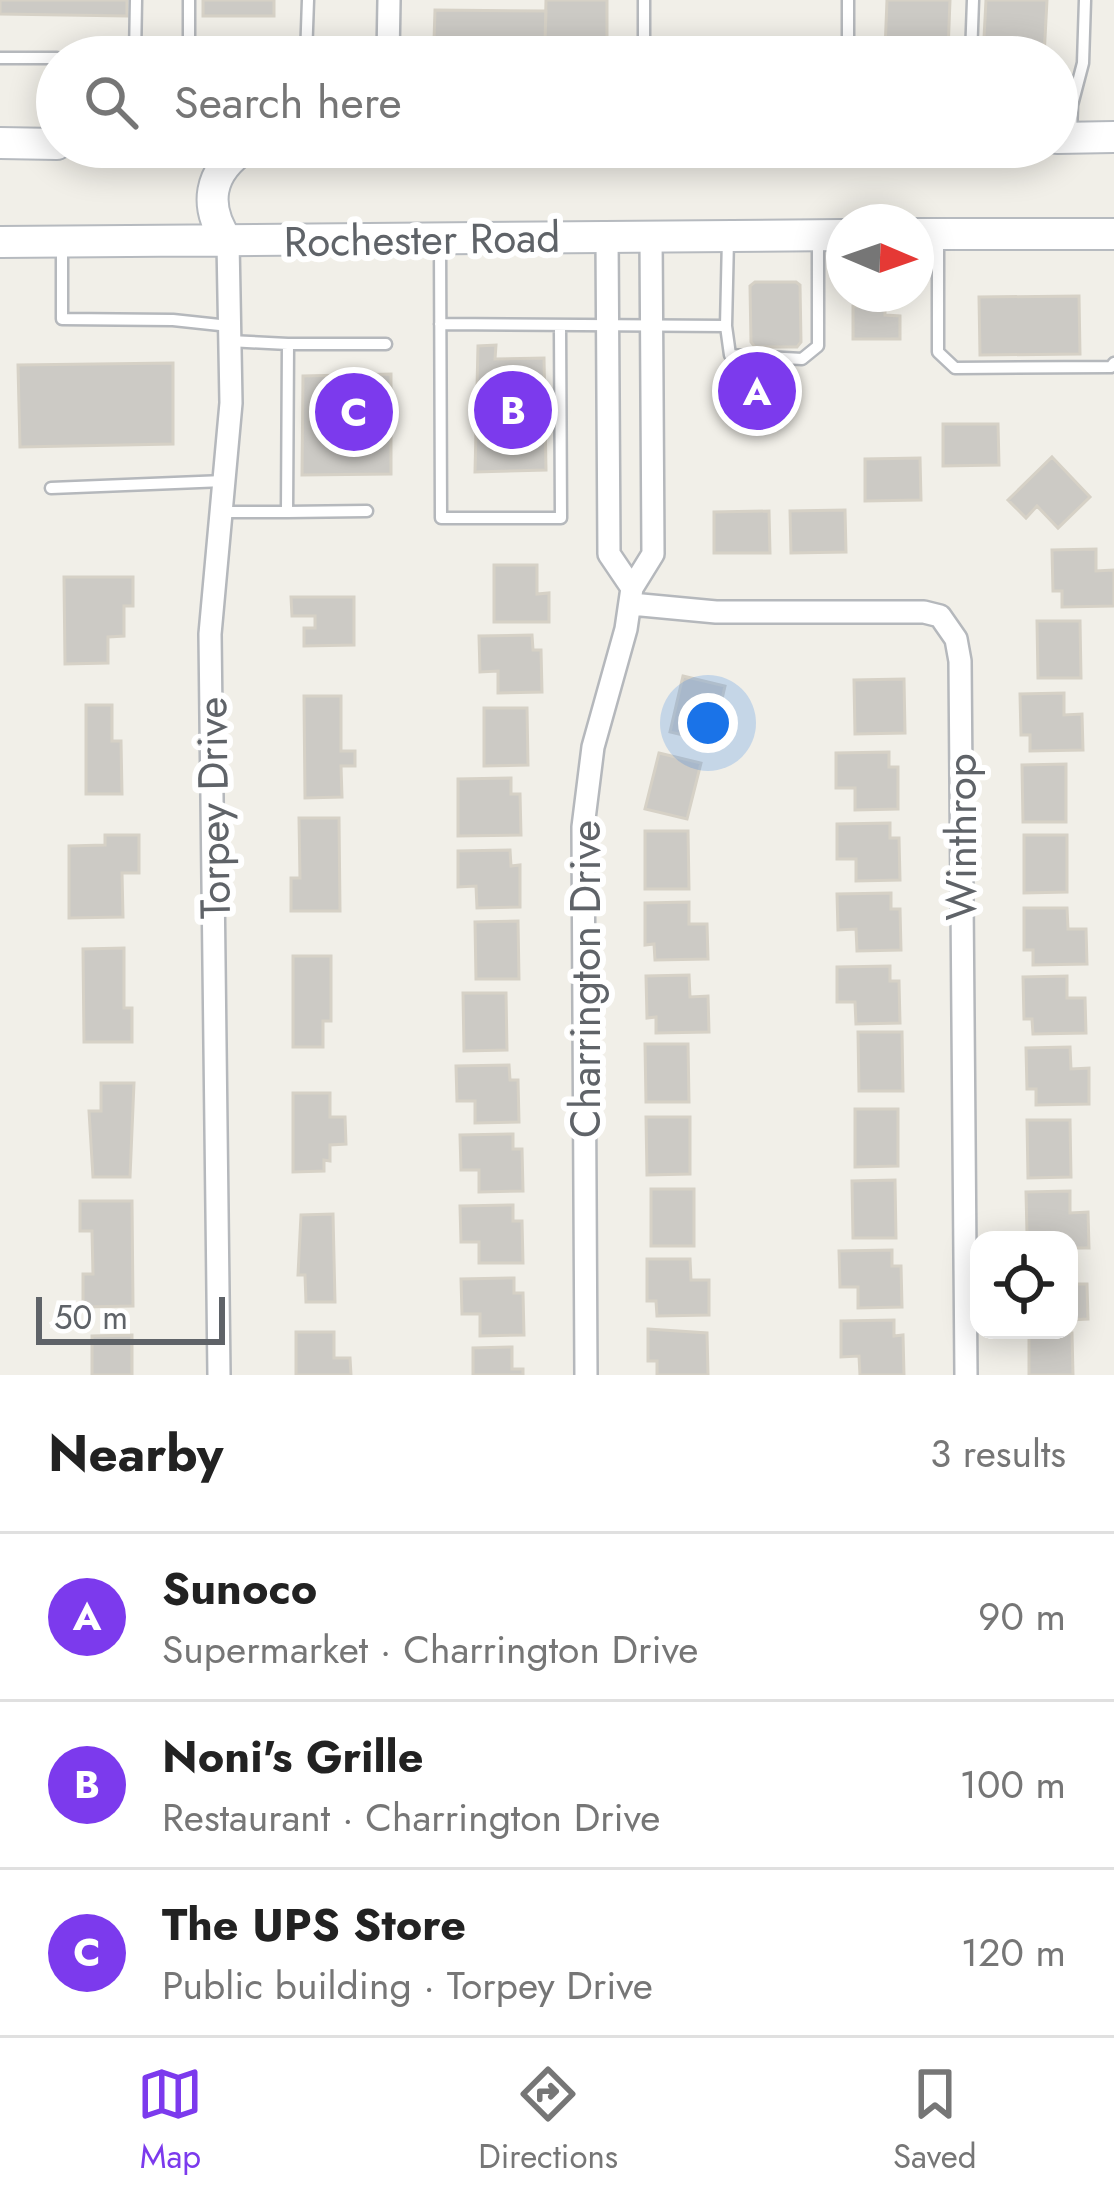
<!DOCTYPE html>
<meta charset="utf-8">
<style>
:root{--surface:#fff;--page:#f6f6f6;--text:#222;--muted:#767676;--line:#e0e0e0;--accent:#7c3aed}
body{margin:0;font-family:Jost,sans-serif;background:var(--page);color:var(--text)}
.controls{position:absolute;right:36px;bottom:36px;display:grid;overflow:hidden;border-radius:24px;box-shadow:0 6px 30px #0003}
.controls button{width:108px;height:108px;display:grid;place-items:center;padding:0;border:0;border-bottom:3px solid var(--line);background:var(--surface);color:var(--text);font:60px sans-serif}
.compass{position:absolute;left:826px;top:204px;width:108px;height:108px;border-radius:50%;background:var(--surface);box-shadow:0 6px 30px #0003;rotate:92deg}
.scale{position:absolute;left:36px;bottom:30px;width:189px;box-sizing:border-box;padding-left:12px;border:6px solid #5f6368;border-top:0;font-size:33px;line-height:42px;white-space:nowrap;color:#5f6368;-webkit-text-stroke:9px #fff;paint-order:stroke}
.you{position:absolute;left:708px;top:723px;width:42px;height:42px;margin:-30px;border:9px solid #fff;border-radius:50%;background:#1a73e8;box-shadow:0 0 0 18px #1a73e833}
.badge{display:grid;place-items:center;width:78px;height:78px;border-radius:50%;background:var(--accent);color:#fff;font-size:39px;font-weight:700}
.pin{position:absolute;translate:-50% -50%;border:6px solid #fff;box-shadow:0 3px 12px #0006}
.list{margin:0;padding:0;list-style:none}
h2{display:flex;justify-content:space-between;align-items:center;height:156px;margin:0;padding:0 48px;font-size:51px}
h2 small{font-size:39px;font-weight:400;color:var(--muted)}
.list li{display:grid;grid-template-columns:78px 1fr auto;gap:36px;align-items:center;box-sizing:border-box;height:168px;padding:0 48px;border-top:3px solid var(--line)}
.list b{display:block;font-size:45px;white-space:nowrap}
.list p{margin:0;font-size:39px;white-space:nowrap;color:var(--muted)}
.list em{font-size:39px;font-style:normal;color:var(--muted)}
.icon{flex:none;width:66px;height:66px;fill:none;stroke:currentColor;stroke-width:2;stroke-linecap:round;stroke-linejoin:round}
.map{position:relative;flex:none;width:1114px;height:1375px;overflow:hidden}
.search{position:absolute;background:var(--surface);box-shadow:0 6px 30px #0003;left:36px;right:36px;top:36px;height:132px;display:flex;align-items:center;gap:30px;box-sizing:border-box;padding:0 42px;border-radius:66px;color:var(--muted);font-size:45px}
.sheet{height:660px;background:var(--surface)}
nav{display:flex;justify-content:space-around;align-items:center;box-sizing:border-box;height:168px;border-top:3px solid var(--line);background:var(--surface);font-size:33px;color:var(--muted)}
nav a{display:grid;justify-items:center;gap:6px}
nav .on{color:var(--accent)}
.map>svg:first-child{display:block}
</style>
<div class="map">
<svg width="1114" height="1375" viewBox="0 0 1114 1375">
<rect width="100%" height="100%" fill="#f1efe8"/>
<path fill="#cccac5" stroke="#d6d1c6" stroke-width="3" d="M 0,0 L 127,0 L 127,16 L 0,14 Z
M 203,0 L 274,0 L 274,16 L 203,16 Z
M 546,0 L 607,0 L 607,44 L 545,43 Z
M 887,0 L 950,0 L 948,52 L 885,50 Z
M 986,0 L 1047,0 L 1044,57 L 983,57 Z
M 435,10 L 546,11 L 545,43 L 434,41 Z
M 755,282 L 796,282 L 800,285 L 801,342 L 797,347 L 755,347 L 751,342 L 750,286 Z
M 1079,296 L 1080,354 L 980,355 L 979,297 Z
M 853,306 L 885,306 L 885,315 L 900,316 L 900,339 L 853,339 Z
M 496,345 L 495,359 L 544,358 L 546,470 L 475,472 L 478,346 Z
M 173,363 L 173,444 L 20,447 L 18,365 Z
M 771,370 L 788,373 L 788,412 L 720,412 L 719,373 Z
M 391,374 L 391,474 L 302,475 L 303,376 Z
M 943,424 L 998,424 L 999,465 L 943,466 Z
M 1052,457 L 1090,497 L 1058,528 L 1037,506 L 1026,518 L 1008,500 Z
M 920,458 L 921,500 L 865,501 L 865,459 Z
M 845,510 L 846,552 L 791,553 L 790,511 Z
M 769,511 L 770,553 L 714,553 L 714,512 Z
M 1096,549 L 1096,571 L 1114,570 L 1114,606 L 1062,607 L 1062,591 L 1053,591 L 1052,550 Z
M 494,565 L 537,565 L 537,594 L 549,593 L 549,622 L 494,622 Z
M 64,577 L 133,577 L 133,606 L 124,606 L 124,636 L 108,637 L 108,663 L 65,664 Z
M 291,597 L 354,597 L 354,645 L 304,646 L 304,628 L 315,628 L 315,616 L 292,616 Z
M 1037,621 L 1080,621 L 1081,678 L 1038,678 Z
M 532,635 L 533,650 L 541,650 L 542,692 L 498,693 L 498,671 L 480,672 L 479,636 Z
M 683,676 L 725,686 L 712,742 L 670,732 Z
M 904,679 L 905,733 L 855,734 L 854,680 Z
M 1064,693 L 1064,715 L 1082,714 L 1083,750 L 1030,751 L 1030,735 L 1021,735 L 1020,694 Z
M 304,696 L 341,696 L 341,751 L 355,751 L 355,766 L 341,766 L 342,797 L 305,798 Z
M 86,705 L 112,705 L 112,741 L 121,741 L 122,794 L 86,794 Z
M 484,708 L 527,708 L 528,765 L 484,766 Z
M 889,752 L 889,767 L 898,767 L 898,809 L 855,810 L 855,788 L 836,788 L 836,753 Z
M 659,753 L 701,763 L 687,819 L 645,809 Z
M 1066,764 L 1066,822 L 1023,822 L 1022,765 Z
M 511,778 L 511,794 L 520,794 L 521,835 L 458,836 L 458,779 Z
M 299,818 L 339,818 L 340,911 L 291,911 L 291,878 L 300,878 Z
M 890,823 L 890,838 L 899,838 L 900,880 L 856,881 L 856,859 L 837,859 L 837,824 Z
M 645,831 L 688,831 L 689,889 L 645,889 Z
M 105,835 L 139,835 L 139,873 L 122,873 L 123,917 L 69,918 L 69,846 L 105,845 Z
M 1024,835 L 1067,835 L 1067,892 L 1024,893 Z
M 510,850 L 511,866 L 520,865 L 520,907 L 477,908 L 476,886 L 458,887 L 458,851 Z
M 891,893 L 891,909 L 900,909 L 901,950 L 857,951 L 856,929 L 838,930 L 837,894 Z
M 689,902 L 689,924 L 707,924 L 708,959 L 655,960 L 654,944 L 645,945 L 645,903 Z
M 1024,908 L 1067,908 L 1068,929 L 1086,929 L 1087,964 L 1033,965 L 1033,950 L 1024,950 Z
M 518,921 L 519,979 L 476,979 L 475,922 Z
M 124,948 L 124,1008 L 132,1008 L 132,1042 L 84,1042 L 83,949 Z
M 293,956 L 331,956 L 331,1021 L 323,1021 L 323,1047 L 293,1047 Z
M 890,966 L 890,981 L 899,981 L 900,1023 L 856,1024 L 855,1002 L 837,1002 L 837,967 Z
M 689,975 L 690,997 L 708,996 L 709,1032 L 656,1033 L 656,1017 L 647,1018 L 646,976 Z
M 1067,976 L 1067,998 L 1085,998 L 1086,1033 L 1033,1034 L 1032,1019 L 1024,1019 L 1023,977 Z
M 463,993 L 506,993 L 507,1050 L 464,1051 Z
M 858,1032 L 902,1032 L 903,1091 L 859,1091 Z
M 645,1044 L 688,1044 L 689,1102 L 646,1102 Z
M 1070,1047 L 1071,1069 L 1089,1068 L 1089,1104 L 1036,1105 L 1036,1089 L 1027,1089 L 1026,1048 Z
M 509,1065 L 510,1080 L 518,1080 L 519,1122 L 475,1123 L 475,1101 L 457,1101 L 456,1066 Z
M 101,1083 L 134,1083 L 130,1177 L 93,1177 L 89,1111 L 101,1111 Z
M 293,1093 L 330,1093 L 330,1117 L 345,1117 L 346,1144 L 330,1145 L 330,1161 L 324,1160 L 324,1171 L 293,1172 Z
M 855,1109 L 898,1109 L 898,1166 L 855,1167 Z
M 646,1117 L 690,1117 L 690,1174 L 647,1175 Z
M 1027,1120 L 1070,1120 L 1071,1177 L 1028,1178 Z
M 513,1134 L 513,1149 L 522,1149 L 523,1191 L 479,1192 L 479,1170 L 461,1170 L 460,1135 Z
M 895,1180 L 896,1238 L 853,1238 L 852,1181 Z
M 651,1189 L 694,1189 L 694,1246 L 651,1246 Z
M 1070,1191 L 1070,1213 L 1088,1212 L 1089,1248 L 1069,1248 L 1069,1240 L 1036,1240 L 1035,1233 L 1027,1233 L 1026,1192 Z
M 80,1201 L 132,1201 L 133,1306 L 83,1307 L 83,1274 L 93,1274 L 92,1231 L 80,1231 Z
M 513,1205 L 513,1221 L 522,1221 L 523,1263 L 479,1263 L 479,1242 L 461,1242 L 460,1206 Z
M 333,1214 L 335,1302 L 306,1302 L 305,1275 L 298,1275 L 301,1215 Z
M 892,1250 L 892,1266 L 901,1266 L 902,1307 L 858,1308 L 858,1287 L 840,1287 L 839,1251 Z
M 647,1259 L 690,1259 L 691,1280 L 709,1280 L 709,1315 L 657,1316 L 656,1301 L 647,1301 Z
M 1069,1272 L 1069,1284 L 1087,1284 L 1088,1319 L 1069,1320 Z
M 514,1278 L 514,1293 L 523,1293 L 524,1335 L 480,1336 L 480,1314 L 462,1314 L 461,1279 Z
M 894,1320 L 894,1336 L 903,1335 L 904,1375 L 860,1375 L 859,1356 L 841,1357 L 841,1321 Z
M 648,1329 L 707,1333 L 708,1375 L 657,1375 L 657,1361 L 648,1361 Z
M 296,1332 L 334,1332 L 334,1358 L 350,1358 L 351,1375 L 296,1375 Z
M 1029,1333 L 1072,1333 L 1073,1375 L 1029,1375 Z
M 132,1335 L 132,1375 L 92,1375 L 92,1336 Z
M 512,1347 L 512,1369 L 523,1369 L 523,1375 L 473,1375 L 473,1348 Z"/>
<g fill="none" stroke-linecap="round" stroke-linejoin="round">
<g stroke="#b5b8bc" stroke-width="15">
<path id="lane" d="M 189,0 L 189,57
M 135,57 L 136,0
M 306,57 L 308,0
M 644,57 L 644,0
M 848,57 L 848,0
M 971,57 L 973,0
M 0,58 L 57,58
M 1057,85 L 1077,86
M 1071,133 L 1072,105 L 1083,63 L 1085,0
M 938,237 L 938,352 L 955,368 L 1111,367 L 1114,363
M 440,242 L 441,518 L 561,518 L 560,327
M 62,245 L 62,319 L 173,320 L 229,326
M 440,324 L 726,326 L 730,355 L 802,359 L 818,346 L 818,238
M 726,326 L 728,239
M 288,344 L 386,344
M 51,488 L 224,481
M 220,512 L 287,512 L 288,344 L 229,341
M 287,512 L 367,511"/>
</g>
<g stroke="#b5b8bc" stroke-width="26">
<path id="street" d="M 388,57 L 389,0
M 607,236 L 609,554 L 632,588
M 631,604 L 716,612 L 924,612 L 940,616 L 956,639 L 960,661 L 966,1375
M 219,1375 L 210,634 L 231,403 L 228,242
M 586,1375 L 583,827 L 593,747 L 626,629 L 632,588 L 653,554 L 651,235"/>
</g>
<g stroke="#b6babf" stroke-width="34">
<path id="secondary" d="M 1057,138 L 1114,137
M 0,143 L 57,144
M 916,234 L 1114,234
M 0,242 L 844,235
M 228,242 C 203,206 208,172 246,147"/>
</g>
<use href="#lane" stroke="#fff" stroke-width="10"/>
<use href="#street" stroke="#fff" stroke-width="21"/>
<use href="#secondary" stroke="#fff" stroke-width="30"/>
</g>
<g text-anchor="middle" stroke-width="12" stroke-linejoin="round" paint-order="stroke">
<g font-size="42" fill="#5f6368" stroke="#fff">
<text transform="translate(422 239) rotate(-1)" y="15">Rochester Road</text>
<text transform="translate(213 808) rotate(-91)" y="15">Torpey Drive</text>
<text transform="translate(961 837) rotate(-90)" y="15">Winthrop</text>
<text transform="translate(585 979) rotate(-90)" y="15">Charrington Drive</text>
</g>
</g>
</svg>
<div class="controls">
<button><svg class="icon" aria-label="locate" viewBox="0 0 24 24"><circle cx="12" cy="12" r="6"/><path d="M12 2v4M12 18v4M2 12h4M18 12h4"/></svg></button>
</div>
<svg class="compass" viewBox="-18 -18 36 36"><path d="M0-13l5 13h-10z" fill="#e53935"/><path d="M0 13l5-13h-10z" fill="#767676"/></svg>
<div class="scale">50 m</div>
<div class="you"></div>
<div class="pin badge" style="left:757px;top:391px">A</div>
<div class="pin badge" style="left:513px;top:410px">B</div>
<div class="pin badge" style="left:354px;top:412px">C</div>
<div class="search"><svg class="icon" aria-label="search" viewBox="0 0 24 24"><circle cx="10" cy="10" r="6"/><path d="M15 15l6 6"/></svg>Search here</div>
</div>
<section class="sheet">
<h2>Nearby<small>3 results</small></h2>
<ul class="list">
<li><span class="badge">A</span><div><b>Sunoco</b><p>Supermarket · Charrington Drive</p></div><em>90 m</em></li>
<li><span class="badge">B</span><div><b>Noni's Grille</b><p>Restaurant · Charrington Drive</p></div><em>100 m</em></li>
<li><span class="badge">C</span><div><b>The UPS Store</b><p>Public building · Torpey Drive</p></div><em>120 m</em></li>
</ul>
</section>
<nav>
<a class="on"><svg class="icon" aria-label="map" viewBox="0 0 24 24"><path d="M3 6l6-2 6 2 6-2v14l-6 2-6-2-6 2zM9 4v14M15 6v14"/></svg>Map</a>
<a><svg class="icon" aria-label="directions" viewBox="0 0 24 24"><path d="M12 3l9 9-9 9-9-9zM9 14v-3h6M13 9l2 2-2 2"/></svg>Directions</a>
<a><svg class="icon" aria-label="saved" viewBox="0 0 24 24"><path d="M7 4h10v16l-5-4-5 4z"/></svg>Saved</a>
</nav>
